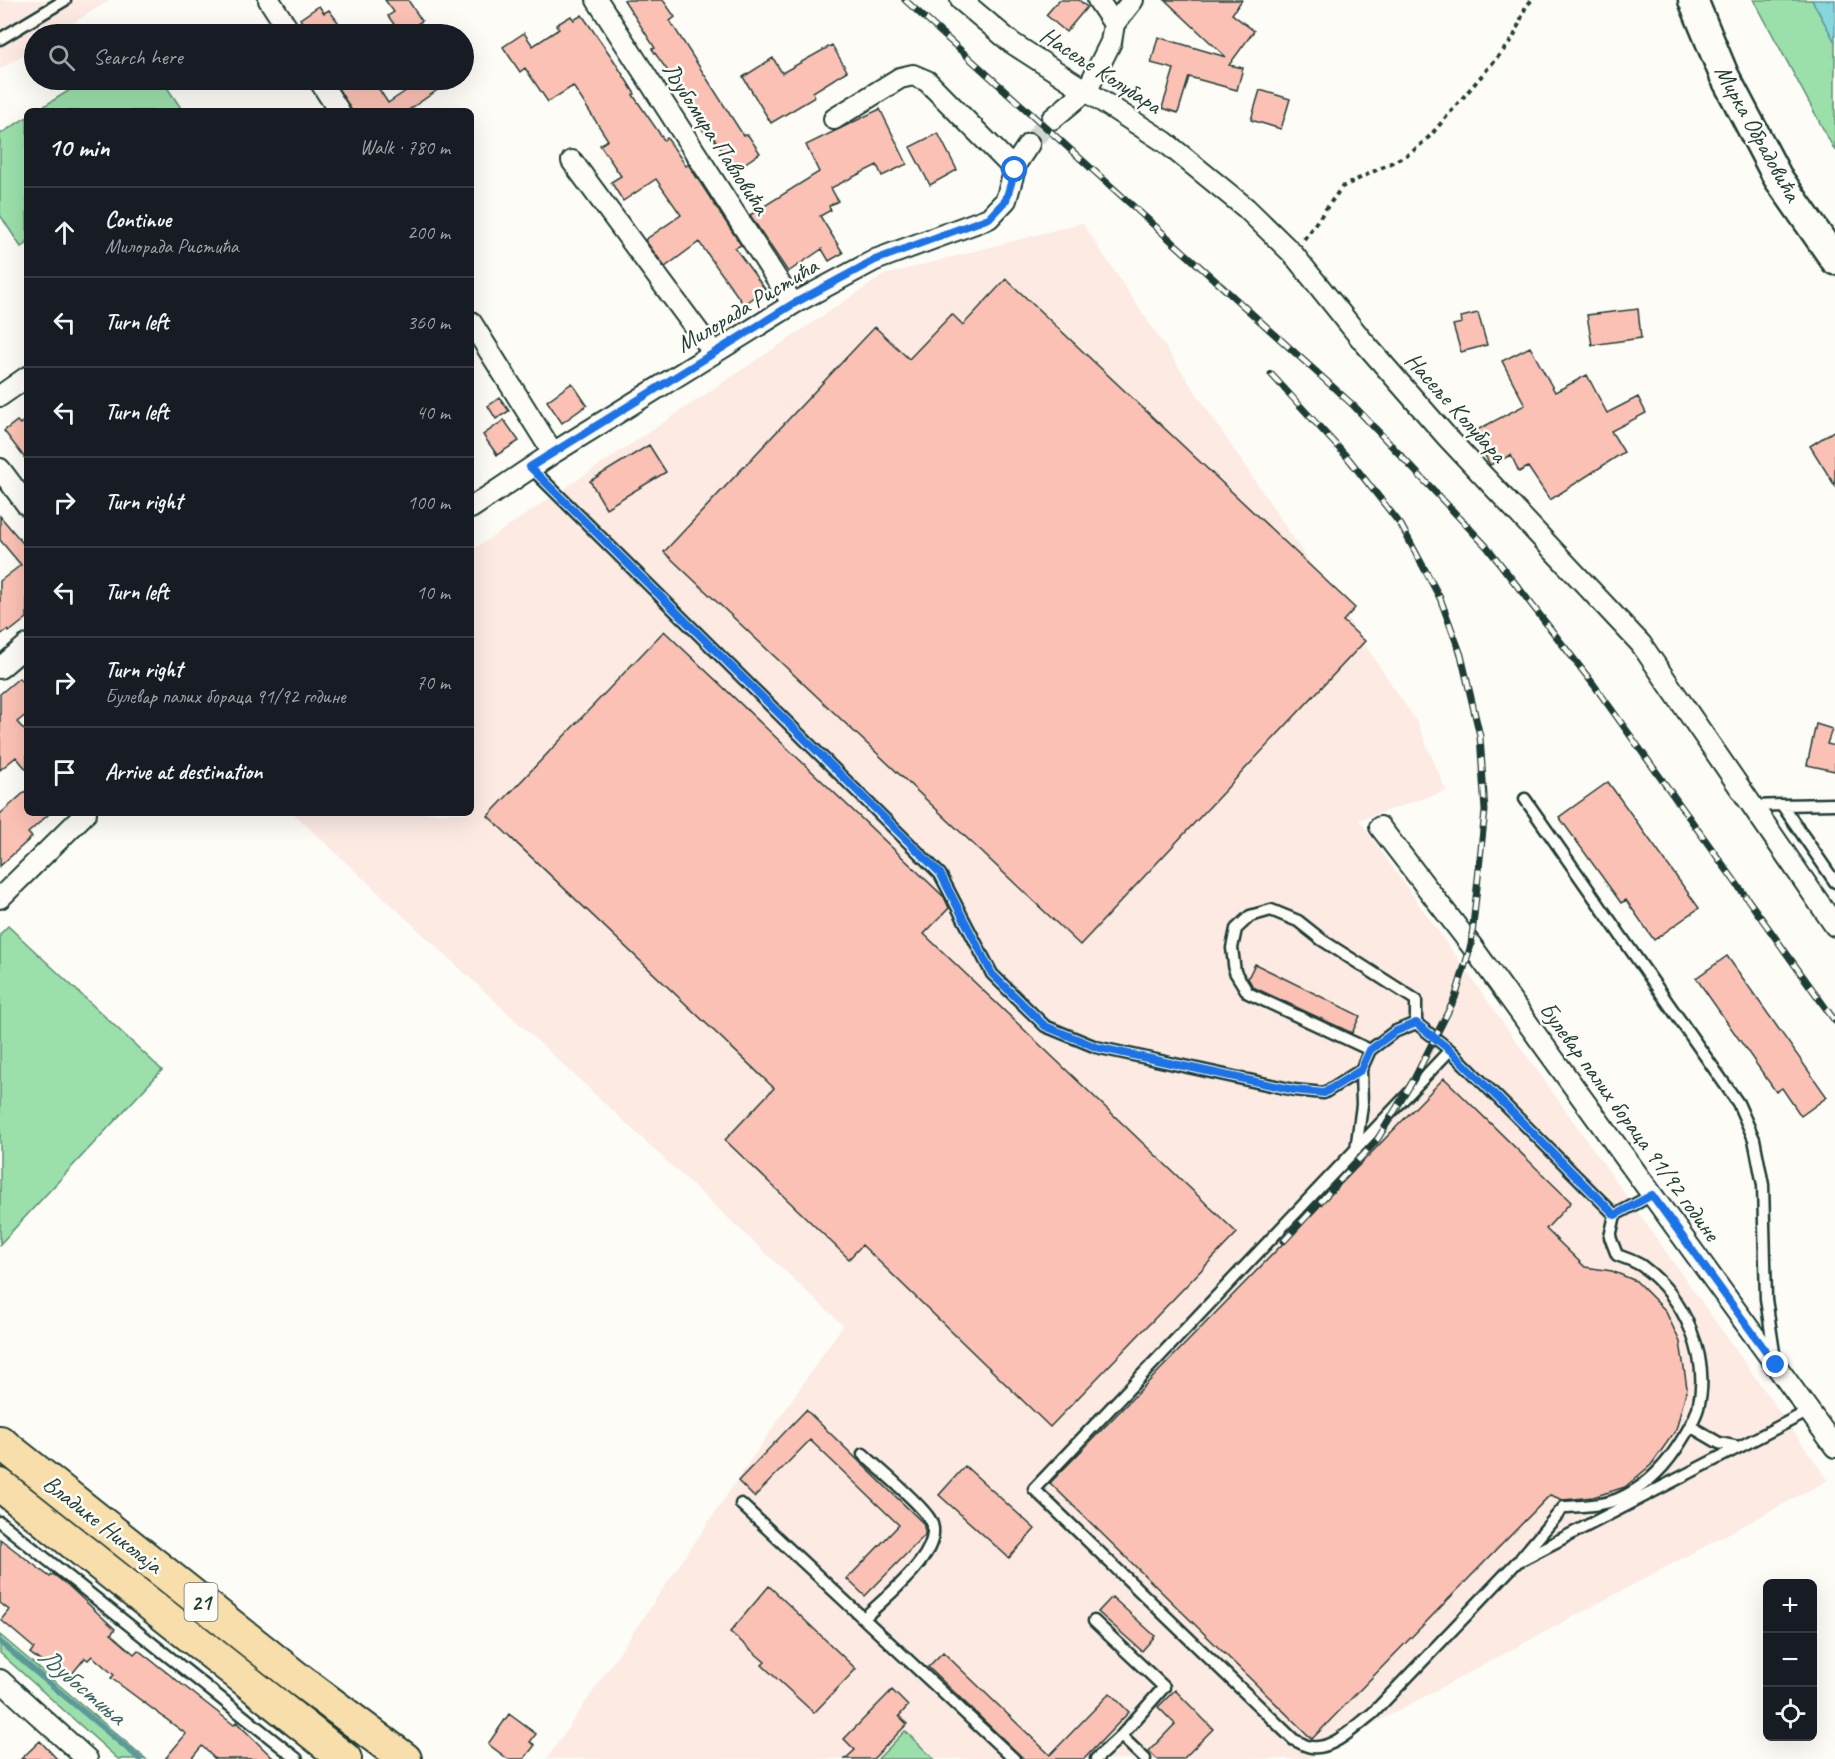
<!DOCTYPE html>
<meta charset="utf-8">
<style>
:root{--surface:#171b24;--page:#20242c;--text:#f1f3f6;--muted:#9ea1a6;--line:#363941}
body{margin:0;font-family:Caveat,sans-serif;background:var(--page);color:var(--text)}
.controls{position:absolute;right:18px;bottom:18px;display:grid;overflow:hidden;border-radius:9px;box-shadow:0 6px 24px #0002}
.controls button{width:54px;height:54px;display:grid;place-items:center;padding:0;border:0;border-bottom:2px solid var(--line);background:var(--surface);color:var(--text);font:30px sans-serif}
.stop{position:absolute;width:18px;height:18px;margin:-14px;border:4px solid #1a73e8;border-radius:50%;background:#fff}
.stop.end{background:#1a73e8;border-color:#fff;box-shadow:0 2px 6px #0008}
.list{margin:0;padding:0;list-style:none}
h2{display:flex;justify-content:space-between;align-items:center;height:78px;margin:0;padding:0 24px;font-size:26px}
h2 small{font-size:20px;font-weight:400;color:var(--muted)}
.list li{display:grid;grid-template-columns:39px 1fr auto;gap:18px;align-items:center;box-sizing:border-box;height:90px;padding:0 24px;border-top:2px solid var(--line)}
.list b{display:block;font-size:22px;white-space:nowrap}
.list p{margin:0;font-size:20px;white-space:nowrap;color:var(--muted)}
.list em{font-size:20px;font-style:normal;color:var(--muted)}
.icon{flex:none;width:33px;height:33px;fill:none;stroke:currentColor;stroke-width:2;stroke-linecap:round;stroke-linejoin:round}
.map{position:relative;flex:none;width:1835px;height:1759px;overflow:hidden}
.search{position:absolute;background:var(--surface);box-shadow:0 6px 24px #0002;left:24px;top:24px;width:450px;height:66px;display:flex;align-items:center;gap:15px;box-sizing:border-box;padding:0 21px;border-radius:33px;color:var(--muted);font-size:22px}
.panel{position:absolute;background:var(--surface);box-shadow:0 6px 24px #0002;left:24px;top:108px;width:450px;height:708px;border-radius:9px}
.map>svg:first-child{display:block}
</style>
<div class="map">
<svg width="1835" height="1759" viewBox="0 0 1835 1759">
<rect width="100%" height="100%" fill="#fdfcf7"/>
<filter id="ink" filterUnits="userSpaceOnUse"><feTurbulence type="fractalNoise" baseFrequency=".0167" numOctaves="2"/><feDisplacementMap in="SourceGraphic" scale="12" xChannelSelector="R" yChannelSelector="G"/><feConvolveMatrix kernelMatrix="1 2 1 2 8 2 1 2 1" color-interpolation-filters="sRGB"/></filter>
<g filter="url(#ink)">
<path fill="#fceae3" d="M 0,0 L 110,0 L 55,34 L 34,34 L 34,48 L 0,69 Z
M 1082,223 L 1418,724 L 1446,791 L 1359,820 L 1828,1480 L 1308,1759 L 547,1759 L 843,1325 L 293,813 L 471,813 L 471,551 L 884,275 Z"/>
<path fill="#9bdfab" stroke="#5d8e70" stroke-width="1.5" d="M 1754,0 L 1812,0 L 1835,42 L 1835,151 Z
M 86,80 L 162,80 L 183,111 L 36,111 Z
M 27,117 L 27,244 L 21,247 L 0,215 L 0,134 Z
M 8,926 L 162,1070 L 0,1244 L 0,934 Z
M 0,1635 L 146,1759 L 118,1759 L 0,1653 Z
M 905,1731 L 934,1759 L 878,1759 Z"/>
<path fill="#85d6df" stroke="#5c999b" stroke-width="1.5" d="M 1812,0 L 1835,0 L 1835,42 Z"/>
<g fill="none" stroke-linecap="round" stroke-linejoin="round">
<path stroke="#5c999b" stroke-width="6" d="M 0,1642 L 140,1759"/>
</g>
<path fill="#fbc1b4" stroke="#1f3d34" stroke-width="1.5" d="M 385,0 L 408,0 L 422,21 L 401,34 L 388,16 L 394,12 Z
M 624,0 L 663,0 L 675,17 L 670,21 L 743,135 L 748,135 L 760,153 L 735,170 L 709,131 L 705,133 L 695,118 L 699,115 L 652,49 L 655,48 Z
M 1059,0 L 1079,0 L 1087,7 L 1066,32 L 1046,15 Z
M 1165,0 L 1242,0 L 1232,14 L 1254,31 L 1229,65 L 1243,68 L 1237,90 L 1189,77 L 1178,113 L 1162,108 L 1174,69 L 1151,63 L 1158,37 L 1226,57 Z
M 319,6 L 324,13 L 329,10 L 347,34 L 303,34 L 301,27 L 304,25 L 300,19 Z
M 582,15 L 613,59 L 635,94 L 633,95 L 664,140 L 667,138 L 686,166 L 688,164 L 741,245 L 735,248 L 765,289 L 744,305 L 699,242 L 665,267 L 645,240 L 681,215 L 656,179 L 623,201 L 611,182 L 621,176 L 600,145 L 608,140 L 573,86 L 548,102 L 525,68 L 520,72 L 503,47 L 524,33 L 533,46 L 559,29 L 556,25 L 571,16 L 574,20 Z
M 832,45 L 847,71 L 813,92 L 815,97 L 771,123 L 743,77 L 773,58 L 782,73 Z
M 333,80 L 373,80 L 388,103 L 422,80 L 452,80 L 407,111 L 352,111 Z
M 1260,90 L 1290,99 L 1281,129 L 1251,120 Z
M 880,109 L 907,164 L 882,176 L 877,165 L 831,188 L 838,201 L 829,206 L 831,210 L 820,216 L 843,253 L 829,261 L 822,249 L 788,272 L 750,215 L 819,172 L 806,145 Z
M 938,133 L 957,170 L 930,185 L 910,147 Z
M 1006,279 L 1355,608 L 1343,621 L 1365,641 L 1080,945 L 664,552 L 875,327 L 909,359 L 952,314 L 963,325 Z
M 1638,309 L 1641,338 L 1592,345 L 1587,315 Z
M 1478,313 L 1487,345 L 1461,352 L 1453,325 L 1462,323 L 1461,317 Z
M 1530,347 L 1555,392 L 1587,375 L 1607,413 L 1638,397 L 1646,413 L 1611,431 L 1624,452 L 1550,500 L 1528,467 L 1519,472 L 1511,455 L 1490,465 L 1473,432 L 1525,405 L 1502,361 Z
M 572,383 L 587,405 L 562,423 L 547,401 Z
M 500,398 L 509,411 L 496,419 L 488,406 Z
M 27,418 L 27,461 L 4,431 L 17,421 L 20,424 Z
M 504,420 L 519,441 L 497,455 L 483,435 Z
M 1835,430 L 1835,486 L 1810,446 Z
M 649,445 L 666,472 L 606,508 L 590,481 Z
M 0,516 L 27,548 L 27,618 L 9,632 L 7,630 L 0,635 L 0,581 L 21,565 L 0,540 Z
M 664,631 L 944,897 L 949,908 L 924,934 L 1237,1233 L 1050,1427 L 862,1245 L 849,1259 L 725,1140 L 774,1088 L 488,816 Z
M 19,678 L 27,688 L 27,714 L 17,722 L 27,733 L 27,770 L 16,757 L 0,770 L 0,694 Z
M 1816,724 L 1832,729 L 1827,744 L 1835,746 L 1835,771 L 1807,765 Z
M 1608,782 L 1699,908 L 1654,940 L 1626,900 L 1621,903 L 1559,817 Z
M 27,790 L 27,813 L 50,813 L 28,833 L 32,837 L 0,866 L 0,814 Z
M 1727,956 L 1827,1097 L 1801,1116 L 1782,1088 L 1776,1092 L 1696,978 Z
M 1255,964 L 1360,1016 L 1352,1033 L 1253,987 L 1248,978 Z
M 1444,1078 L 1571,1202 L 1546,1229 L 1585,1267 L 1612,1271 L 1636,1281 L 1665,1310 L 1680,1342 L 1687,1388 L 1676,1430 L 1651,1465 L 1625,1487 L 1593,1497 L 1563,1500 L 1550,1495 L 1312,1739 L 1050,1483 Z
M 806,1410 L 923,1523 L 925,1531 L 925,1535 L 865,1596 L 847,1579 L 899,1525 L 810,1440 L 754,1497 L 738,1481 Z
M 965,1466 L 1035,1529 L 1009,1558 L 939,1495 Z
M 0,1539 L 50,1577 L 53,1574 L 71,1588 L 115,1629 L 111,1634 L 134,1654 L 138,1650 L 234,1725 L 236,1722 L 274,1759 L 215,1759 L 202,1746 L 191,1759 L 165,1759 L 186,1734 L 111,1678 L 114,1675 L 92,1656 L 88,1660 L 85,1658 L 66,1681 L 30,1653 L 34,1648 L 1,1620 L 9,1610 L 0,1603 Z
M 769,1586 L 856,1669 L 814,1713 L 762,1665 L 765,1662 L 730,1632 Z
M 1112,1597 L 1155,1636 L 1142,1651 L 1098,1612 Z
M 943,1652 L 1050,1755 L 1110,1693 L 1129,1712 L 1084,1759 L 1024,1759 L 928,1667 Z
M 892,1690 L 908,1706 L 899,1716 L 907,1724 L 873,1759 L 845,1759 L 855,1750 L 844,1739 Z
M 1175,1690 L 1213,1729 L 1183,1759 L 1157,1759 L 1149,1751 L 1175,1724 L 1158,1707 Z
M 509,1714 L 536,1734 L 530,1742 L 535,1745 L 524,1759 L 508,1759 L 488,1744 Z
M 40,1741 L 57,1759 L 21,1759 Z"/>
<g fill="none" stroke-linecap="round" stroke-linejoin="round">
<path stroke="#d1d6d0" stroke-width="20" stroke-dasharray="20 10" stroke-linecap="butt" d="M 1029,144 L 1052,119"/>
<g stroke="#1f3d34" stroke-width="15">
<path id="lane" d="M 0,39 L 65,0
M 530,467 L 940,874 L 992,974 L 1045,1026 L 1096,1047 L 1294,1090 L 1324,1093 L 1361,1070
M 1525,799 L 1738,1103 L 1754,1139 L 1763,1185 L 1766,1299 L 1775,1359
M 1782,805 L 1835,804
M 1753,806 L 1782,805 L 1835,882
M 1370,1050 L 1248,993 L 1235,972 L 1232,948 L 1236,929 L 1250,916 L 1271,910 L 1298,921 L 1322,940 L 1416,1000 L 1416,1023
M 1356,1150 L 1362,1105 L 1361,1070 L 1370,1050 L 1394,1032 L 1416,1023 L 1450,1050
M 1652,1195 L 1615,1215 L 1450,1050 L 1034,1489 L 1294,1740 C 1300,1742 1306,1747 1312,1747 C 1333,1750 1357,1725 1373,1713 L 1517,1562 L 1809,1411
M 1690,1426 L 1719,1443 L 1739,1447
M 863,1454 C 880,1470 917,1500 929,1518 C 950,1549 884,1598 864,1618
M 741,1504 L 1014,1759
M 0,1522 L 297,1759
M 1521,1558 L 1564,1507 C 1582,1506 1601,1506 1618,1499 C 1642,1489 1662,1470 1676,1449 C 1684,1437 1694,1422 1698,1408 C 1711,1357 1684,1297 1642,1266 C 1635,1261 1625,1258 1617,1255 L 1610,1237 L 1615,1215
M 1094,1621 L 1164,1687 L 1121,1736 L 1096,1759
M 1121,1736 L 1145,1759"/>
</g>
<g stroke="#1f3d34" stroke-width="24">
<path id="street" d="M 269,0 L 291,34
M 597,0 L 793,304
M 961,0 L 1012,43 L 1165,142 L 1246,208 L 1293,254 L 1362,340 L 1447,437 L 1641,644 L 1835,926
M 1114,24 L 1133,0
M 319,80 L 339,111
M 834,119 L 900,78 L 913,75 L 927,81 L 1015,170
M 1052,119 L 1087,90 L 1111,42 L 1114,24 L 1098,0
M 572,161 L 714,353
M 471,322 L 553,453
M 0,396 L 27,377
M 0,469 L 27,505
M 471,508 L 553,453 L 793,304 L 875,260 L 989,218 L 1006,200 L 1017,162 L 1029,144
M 0,668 L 27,645
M 1380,827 L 1471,945 L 1835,1447
M 0,898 L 86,813
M 0,1680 L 87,1759"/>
</g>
<g stroke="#1f3d34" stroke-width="33">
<path id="secondary" d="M 1693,0 L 1724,75 L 1778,178 L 1835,260"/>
</g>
<g stroke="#1f3d34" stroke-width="36">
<path id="primary" d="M 0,1442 L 297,1678 L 405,1759
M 0,1485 L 345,1759"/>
</g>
<path stroke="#1f3d34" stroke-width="4" stroke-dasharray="4.5 4.5" stroke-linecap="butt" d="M 1304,239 L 1342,187 L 1411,153 L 1430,136 L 1513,39 L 1526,6 L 1532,0"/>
<use href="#lane" stroke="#fdfcf7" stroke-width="10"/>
<use href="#street" stroke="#fdfcf7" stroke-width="20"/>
<use href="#secondary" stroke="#fdfcf7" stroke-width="28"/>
<use href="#primary" stroke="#f8deab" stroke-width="32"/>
<g stroke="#1f3d34" stroke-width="7">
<path id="rail" d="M 905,0 L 1354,406 L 1487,547 L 1594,685 L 1835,1021
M 1271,374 L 1348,458 L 1401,525 L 1440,598 L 1461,655 L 1480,736 L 1485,811 L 1471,945 L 1455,998 L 1414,1079 L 1377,1140 L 1284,1241"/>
</g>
<use href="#rail" stroke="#fdfcf7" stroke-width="4.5" stroke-dasharray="14" stroke-linecap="butt"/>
</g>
</g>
<g fill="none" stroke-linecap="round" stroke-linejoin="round" filter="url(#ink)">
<path stroke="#1a73e8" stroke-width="8" d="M 1015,170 L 1006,200 L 989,218 L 875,260 L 793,304 L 530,467 L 940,873 L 992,974 L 1045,1026 L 1096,1047 L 1294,1090 L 1324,1093 L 1361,1070 L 1370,1050 L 1394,1032 L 1416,1023 L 1450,1050 L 1615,1215 L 1652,1195 L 1776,1365"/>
</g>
<g text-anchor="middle" stroke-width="5" stroke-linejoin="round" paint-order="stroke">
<rect fill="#fdfcf7" stroke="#62766e" stroke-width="1.5" x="184.5" y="1583" width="33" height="38" rx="4.5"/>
<g font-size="22" font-weight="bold" fill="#1f3d34">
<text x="201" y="1610">21</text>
</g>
<g font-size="24" fill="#1f3d34" stroke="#fdfcf7">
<text transform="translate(1101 70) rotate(33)" y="8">Насеље Колубара</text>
<text transform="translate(1758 133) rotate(61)" y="8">Мирка Обрадовића</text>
<text transform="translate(716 138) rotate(57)" y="8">Љубомира Павловића</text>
<text transform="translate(747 305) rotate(-31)" y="8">Милорада Ристића</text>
<text transform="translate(1456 407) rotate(48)" y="8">Насеље Колубара</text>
<text transform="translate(1630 1121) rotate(54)" y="8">Булевар палих бораца 91/92 године</text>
<text transform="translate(103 1524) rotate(38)" y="8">Владике Николаја</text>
</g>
<g font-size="26" font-style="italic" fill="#38635f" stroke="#fdfcf7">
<text transform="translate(82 1685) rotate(40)" y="9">Љубостиња</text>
</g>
</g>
</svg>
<div class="controls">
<button>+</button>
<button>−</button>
<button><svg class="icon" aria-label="locate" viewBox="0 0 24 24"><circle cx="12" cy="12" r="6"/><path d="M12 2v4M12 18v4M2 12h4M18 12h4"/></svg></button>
</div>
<div class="stop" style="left:1015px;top:170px"></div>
<div class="stop end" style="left:1776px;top:1365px"></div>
<div class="search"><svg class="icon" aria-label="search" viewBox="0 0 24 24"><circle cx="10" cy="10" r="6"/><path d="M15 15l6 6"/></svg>Search here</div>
<section class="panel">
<h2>10 min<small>Walk · 780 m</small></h2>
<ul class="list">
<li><svg class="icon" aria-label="ahead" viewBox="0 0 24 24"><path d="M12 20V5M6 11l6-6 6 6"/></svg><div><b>Continue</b><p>Милорада Ристића</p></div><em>200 m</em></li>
<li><svg class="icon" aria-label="left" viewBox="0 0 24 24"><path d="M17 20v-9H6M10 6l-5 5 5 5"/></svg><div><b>Turn left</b></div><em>360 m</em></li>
<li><svg class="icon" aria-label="left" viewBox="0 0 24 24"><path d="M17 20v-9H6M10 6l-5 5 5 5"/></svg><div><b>Turn left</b></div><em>40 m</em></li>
<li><svg class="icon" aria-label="right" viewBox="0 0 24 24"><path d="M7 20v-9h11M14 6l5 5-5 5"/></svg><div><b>Turn right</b></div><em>100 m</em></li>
<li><svg class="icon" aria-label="left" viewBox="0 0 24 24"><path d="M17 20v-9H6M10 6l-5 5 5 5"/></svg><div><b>Turn left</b></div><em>10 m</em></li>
<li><svg class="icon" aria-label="right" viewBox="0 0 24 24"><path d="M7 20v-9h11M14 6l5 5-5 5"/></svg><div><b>Turn right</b><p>Булевар палих бораца 91/92 године</p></div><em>70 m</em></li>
<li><svg class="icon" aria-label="arrive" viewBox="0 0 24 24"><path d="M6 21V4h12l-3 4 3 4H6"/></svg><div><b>Arrive at destination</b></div></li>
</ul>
</section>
</div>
